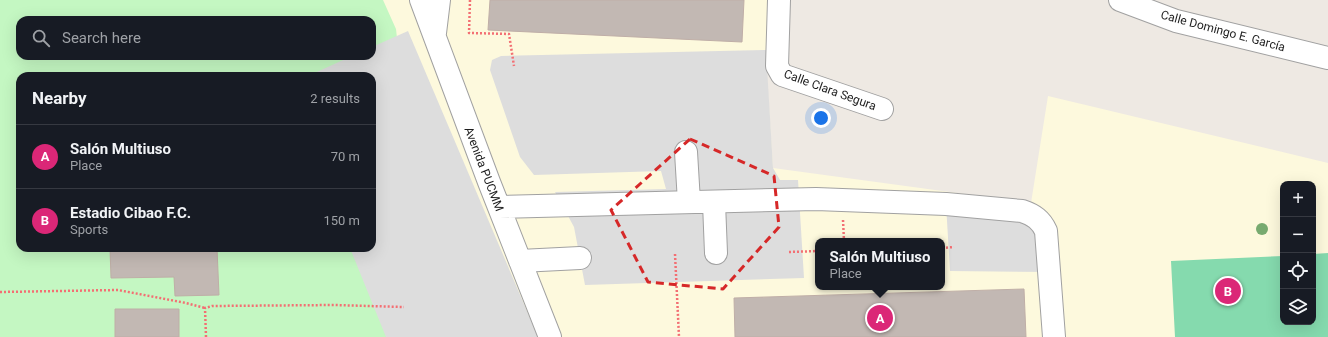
<!DOCTYPE html>
<meta charset="utf-8">
<style>
:root{--surface:#171b24;--page:#20242c;--text:#f1f3f6;--muted:#9ea1a6;--line:#363941;--accent:#db2777}
body{margin:0;font-family:Roboto,sans-serif;background:var(--page);color:var(--text)}
.controls{position:absolute;right:12px;bottom:12px;display:grid;overflow:hidden;border-radius:8px;box-shadow:0 4px 16px #0002}
.controls button{width:36px;height:36px;display:grid;place-items:center;padding:0;border:0;border-bottom:1px solid var(--line);background:var(--surface);color:var(--text);font:20px sans-serif}
.you{position:absolute;left:821px;top:118px;width:14px;height:14px;margin:-10px;border:3px solid #fff;border-radius:50%;background:#1a73e8;box-shadow:0 0 0 6px #1a73e833}
.badge{display:grid;place-items:center;width:26px;height:26px;border-radius:50%;background:var(--accent);color:#fff;font-size:13px;font-weight:700}
.pin{position:absolute;translate:-50% -50%;border:2px solid #fff;box-shadow:0 1px 4px #0006}
.popup{position:absolute;left:815px;top:238px;width:130px;height:52px;box-sizing:border-box;display:grid;place-content:center;border-radius:8px;background:var(--surface);filter:drop-shadow(0 1px 3px #0005);font-size:13px;white-space:nowrap;color:var(--muted)}
.popup b{font-size:15px;color:var(--text)}
.popup::after{content:'';position:absolute;left:50%;top:100%;margin-left:-8px;border:8px solid transparent;border-top-color:var(--surface)}
.list{margin:0;padding:0;list-style:none}
h2{display:flex;justify-content:space-between;align-items:center;height:52px;margin:0;padding:0 16px;font-size:17px}
h2 small{font-size:13px;font-weight:400;color:var(--muted)}
.list li{display:grid;grid-template-columns:26px 1fr auto;gap:12px;align-items:center;box-sizing:border-box;height:64px;padding:0 16px;border-top:1px solid var(--line)}
.list b{display:block;font-size:15px;white-space:nowrap}
.list p{margin:0;font-size:13px;white-space:nowrap;color:var(--muted)}
.list em{font-size:13px;font-style:normal;color:var(--muted)}
.icon{flex:none;width:22px;height:22px;fill:none;stroke:currentColor;stroke-width:2;stroke-linecap:round;stroke-linejoin:round}
.map{position:relative;flex:none;width:1328px;height:337px;overflow:hidden}
.search{position:absolute;background:var(--surface);box-shadow:0 4px 16px #0002;left:16px;top:16px;width:360px;height:44px;display:flex;align-items:center;gap:10px;box-sizing:border-box;padding:0 14px;border-radius:12px;color:var(--muted);font-size:15px}
.panel{position:absolute;background:var(--surface);box-shadow:0 4px 16px #0002;left:16px;top:72px;width:360px;height:180px;border-radius:12px}
.map>svg:first-child{display:block}
</style>
<div class="map">
<svg width="1328" height="337" viewBox="0 0 1328 337">
<rect width="100%" height="100%" fill="#eee9e3"/>
<path fill="#fdf9dd" fill-rule="evenodd" d="M 0,0 L 768,0 L 767,78 L 773,168 L 1031,203 L 1048,96 L 1328,163 L 1328,337 L 0,337 ZM 20,20 L 372,20 L 372,56 L 20,56 ZM 20,76 L 372,76 L 372,248 L 20,248 ZM 1283,184 L 1313,184 L 1313,322 L 1283,322 ZM 818,241 L 942,241 L 942,287 L 818,287 Z"/>
<path fill="#c4f7c2" fill-rule="evenodd" d="M 0,0 L 383,0 L 396,29 L 430,337 L 0,337 ZM 20,20 L 372,20 L 372,56 L 20,56 ZM 20,76 L 372,76 L 372,248 L 20,248 Z"/>
<path fill="#85daae" d="M 1328,253 L 1328,337 L 1175,337 L 1171,261 L 1283,256 L 1283,322 L 1313,322 L 1313,254 Z"/>
<path fill="#ddd" d="M 408,31 L 538,337 L 386,337 L 350,248 L 372,248 L 372,76 L 308,76 L 352,56 L 372,56 L 372,47 Z
M 766,50 L 773,168 L 780,180 L 798,180 L 804,278 L 585,285 L 574,227 L 555,192 L 666,189 L 661,171 L 534,175 L 520,157 L 490,70 L 492,60 L 501,56 Z
M 946,204 L 1032,215 L 1050,272 L 950,271 Z"/>
<path fill="#c2b8b3" stroke="#bfaea7" d="M 490,0 L 744,0 L 742,42 L 488,30 Z
M 110,248 L 217,248 L 219,295 L 175,296 L 174,277 L 111,278 Z
M 1024,289 L 1026,337 L 735,337 L 734,298 Z
M 115,309 L 179,309 L 179,337 L 115,337 Z"/>
<g fill="none" stroke-linecap="round" stroke-linejoin="round">
<g stroke="#a1a1a1" stroke-width="24">
<path id="minor" d="M 421,0 L 489,182 L 550,337
M 779,0 L 777,66 L 782,75 L 882,109
M 1120,0 L 1176,21 L 1328,58
M 435,33 L 439,0
M 686,152 L 689,202
M 714,203 L 716,253
M 499,207 L 816,199 L 946,204 L 1022,211 C 1034,215 1041,220 1046,231 L 1054,337
M 520,261 L 580,258"/>
</g>
<path stroke="#f36f73" stroke-width="2.5" stroke-dasharray="2 2" stroke-linecap="butt" d="M 470,0 L 469,33 L 509,34 L 514,66
M 843,220 L 844,241
M 372,232 L 375,232
M 942,248 L 954,247
M 789,252 L 818,251
M 675,254 L 679,337
M 0,292 L 118,290 L 186,303 L 205,308
M 206,337 L 205,308 L 212,306 L 334,305 L 404,307"/>
<use href="#minor" stroke="#fff" stroke-width="22"/>
</g>
<circle fill="#77aa6f" cx="1262" cy="229" r="6"/>
<path fill="none" stroke="#d62828" stroke-width="3" stroke-dasharray="8 5" stroke-linejoin="round" d="M 690,139 L 774,176 L 779,227 L 723,289 L 648,282 L 611,210 Z"/>
<g text-anchor="middle" stroke-width="4" stroke-linejoin="round" paint-order="stroke">
<g font-size="12" fill="#1d1d1d" stroke="#fff">
<text transform="translate(1223 31) rotate(15)" y="4">Calle Domingo E. García</text>
<text transform="translate(830 90) rotate(20)" y="4">Calle Clara Segura</text>
<text transform="translate(484 169) rotate(69)" y="4">Avenida PUCMM</text>
</g>
</g>
</svg>
<div class="controls">
<button>+</button>
<button>−</button>
<button><svg class="icon" aria-label="locate" viewBox="0 0 24 24"><circle cx="12" cy="12" r="6"/><path d="M12 2v4M12 18v4M2 12h4M18 12h4"/></svg></button>
<button><svg class="icon" aria-label="layers" viewBox="0 0 24 24"><path d="M12 4l9 5-9 5-9-5zM3 14l9 5 9-5"/></svg></button>
</div>
<div class="you"></div>
<div class="pin badge" style="left:880px;top:318px">A</div>
<div class="popup"><b>Salón Multiuso</b>Place</div>
<div class="pin badge" style="left:1228px;top:291px">B</div>
<div class="search"><svg class="icon" aria-label="search" viewBox="0 0 24 24"><circle cx="10" cy="10" r="6"/><path d="M15 15l6 6"/></svg>Search here</div>
<section class="panel">
<h2>Nearby<small>2 results</small></h2>
<ul class="list">
<li><span class="badge">A</span><div><b>Salón Multiuso</b><p>Place</p></div><em>70 m</em></li>
<li><span class="badge">B</span><div><b>Estadio Cibao F.C.</b><p>Sports</p></div><em>150 m</em></li>
</ul>
</section>
</div>
